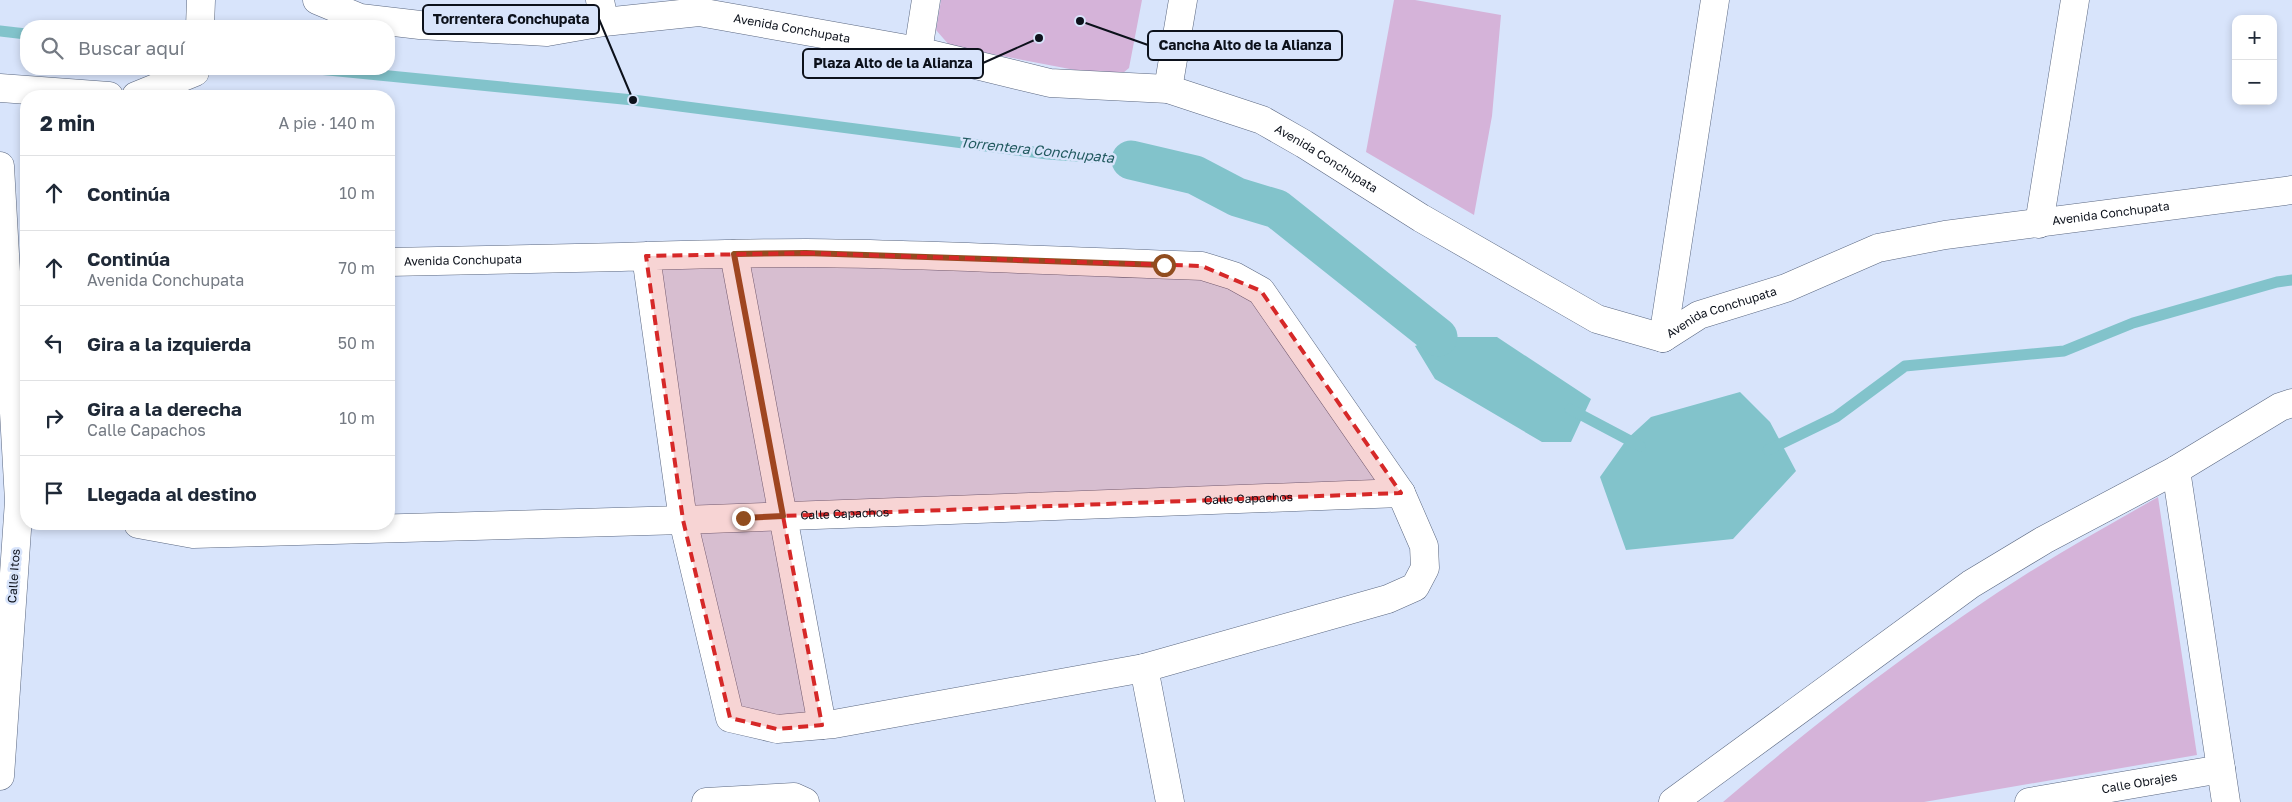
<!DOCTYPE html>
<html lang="es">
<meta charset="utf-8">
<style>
:root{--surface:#fff;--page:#f2f2f3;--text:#1f2937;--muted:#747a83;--line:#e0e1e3}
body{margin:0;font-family:"Golos Text",sans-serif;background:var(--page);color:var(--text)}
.controls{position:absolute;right:15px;top:15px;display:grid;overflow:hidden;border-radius:10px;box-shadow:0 2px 8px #0003}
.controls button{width:45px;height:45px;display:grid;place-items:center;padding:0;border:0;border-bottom:1px solid var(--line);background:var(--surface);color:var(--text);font:25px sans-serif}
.stop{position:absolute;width:15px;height:15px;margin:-11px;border:4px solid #914d1f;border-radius:50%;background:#fff}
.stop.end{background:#914d1f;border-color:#fff;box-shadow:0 1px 5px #0008}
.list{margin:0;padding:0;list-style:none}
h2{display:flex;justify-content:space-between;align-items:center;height:65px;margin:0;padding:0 20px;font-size:21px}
h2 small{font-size:16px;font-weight:400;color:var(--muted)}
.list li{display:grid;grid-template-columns:32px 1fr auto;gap:15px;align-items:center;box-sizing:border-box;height:75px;padding:0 20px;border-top:1px solid var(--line)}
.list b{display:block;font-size:19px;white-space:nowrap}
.list p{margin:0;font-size:16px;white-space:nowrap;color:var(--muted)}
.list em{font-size:16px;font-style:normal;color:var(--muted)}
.icon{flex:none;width:28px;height:28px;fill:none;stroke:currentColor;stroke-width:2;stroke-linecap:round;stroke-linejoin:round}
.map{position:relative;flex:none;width:2292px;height:802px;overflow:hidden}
.search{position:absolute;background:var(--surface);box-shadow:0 2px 8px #0003;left:20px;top:20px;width:375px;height:55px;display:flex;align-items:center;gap:12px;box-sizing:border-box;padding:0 18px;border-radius:20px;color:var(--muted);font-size:19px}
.panel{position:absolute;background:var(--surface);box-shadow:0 2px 8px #0003;left:20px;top:90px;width:375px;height:440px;border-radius:20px}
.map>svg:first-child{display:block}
</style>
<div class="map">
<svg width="2292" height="802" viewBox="0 0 2292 802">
<rect width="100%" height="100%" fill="#d8e4fb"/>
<path fill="#d5b3d9" d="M 941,0 L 1142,0 L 1129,68 L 1117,78 L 950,46 L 936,30 Z
M 1394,0 L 1415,0 L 1501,15 L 1492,116 L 1474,215 L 1366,152 Z
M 2158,497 L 2197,755 L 1924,802 L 1723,802 C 1820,719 1922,640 2031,571 C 2073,545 2116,521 2158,497 Z"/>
<path fill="#82c3cb" d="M 1438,337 L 1497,337 L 1591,399 L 1571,442 L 1542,442 L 1435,379 L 1415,346 Z
M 1740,392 L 1770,422 L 1796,471 L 1733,539 L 1626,550 L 1600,477 L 1627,439 L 1651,417 Z"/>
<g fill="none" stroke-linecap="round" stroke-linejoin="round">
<path stroke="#82c3cb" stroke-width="11" d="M 0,31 L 26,34
M 318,69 L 633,100 L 1048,154 L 1131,160
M 1570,409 L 1640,446
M 1768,450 L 1836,417 L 1905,366 L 2064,351 L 2133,323 L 2277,282 L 2292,280"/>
<path stroke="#82c3cb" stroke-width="39" d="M 1131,160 L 1195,175 L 1237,197 L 1277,209 L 1438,337"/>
<g stroke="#5a6780" stroke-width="29">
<g id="minor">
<path id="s1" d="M 317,0 L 360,18 L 420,25 L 547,32 L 604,22 L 699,12 L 918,51 L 1050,83 L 1168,89 L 1262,120 L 1304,144 L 1421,218 L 1597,319 L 1663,338 L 1699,315 L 1786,288 L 1878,248 L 1945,235 L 2292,190"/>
<path d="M 600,0 L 604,22"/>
<path d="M 200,26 L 201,0"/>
<path d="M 918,51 L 926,0"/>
<path d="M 0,88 L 109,96"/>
<path d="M 1168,89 L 1183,0"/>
<path d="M 136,96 L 195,72 L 195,69"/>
<path d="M 0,166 L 19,501 L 0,776"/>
<path d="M 2039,224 L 2075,0"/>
<path d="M 734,254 L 822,725"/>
<path id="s2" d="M 389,262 L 621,257 C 682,255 744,253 806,253 C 938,254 1070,262 1202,266 L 1234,276 L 1261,291 L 1401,493 L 1424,546 L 1425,568 L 1415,587 L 1388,599 L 1144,668 L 834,724 L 777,729 L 730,718 L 683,520 L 646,256"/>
<path d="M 1663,338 L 1715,0"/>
<path d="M 2176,470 L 2226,802"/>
<path id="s3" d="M 138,524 L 193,534 L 683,520 L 1401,493"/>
<path d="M 1144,668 L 1170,802"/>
<path d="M 706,802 L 794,797 L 805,802"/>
<path d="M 1673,802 L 1971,584 L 2044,540 L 2176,470 L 2280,407 L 2292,403"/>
<path id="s4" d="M 2029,802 L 2221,769"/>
</g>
</g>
<use href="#minor" stroke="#fff" stroke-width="28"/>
</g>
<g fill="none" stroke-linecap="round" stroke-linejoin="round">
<path stroke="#914d1f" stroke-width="6" d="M 743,518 L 783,516 L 734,254 L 806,253 L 1164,265"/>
</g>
<path fill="#d62828" fill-opacity="0.2" stroke="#d62828" stroke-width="4" stroke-dasharray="10 6" stroke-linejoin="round" d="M 805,253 L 1202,266 L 1261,291 L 1401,493 L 783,516 L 822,725 L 777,729 L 730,718 L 683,520 L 646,256 Z"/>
<g text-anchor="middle" stroke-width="5" stroke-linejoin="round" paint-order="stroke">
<g font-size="12" fill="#0c111b" stroke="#d8e4fb">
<text dy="4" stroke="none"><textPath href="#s1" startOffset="482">Avenida Conchupata</textPath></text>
<text dy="4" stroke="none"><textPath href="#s1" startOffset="1038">Avenida Conchupata</textPath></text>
<text dy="4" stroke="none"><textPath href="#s1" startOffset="1891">Avenida Conchupata</textPath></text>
<text dy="4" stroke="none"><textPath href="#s2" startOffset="74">Avenida Conchupata</textPath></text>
<text dy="4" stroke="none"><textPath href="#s1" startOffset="1486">Avenida Conchupata</textPath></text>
<text dy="4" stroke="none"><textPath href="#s3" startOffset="1112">Calle Capachos</textPath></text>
<text dy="4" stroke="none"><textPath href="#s3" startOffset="708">Calle Capachos</textPath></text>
<text transform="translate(14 576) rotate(-86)" y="4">Calle Itos</text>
<text dy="4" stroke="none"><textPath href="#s4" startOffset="112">Calle Obrajes</textPath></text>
</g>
<g font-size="14" font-style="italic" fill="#225a60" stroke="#d8e4fb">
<text transform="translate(1037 150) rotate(6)" y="5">Torrentera Conchupata</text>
</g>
</g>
<path fill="none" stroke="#0c111b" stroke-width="2" d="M633 100L599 19M1080 21L1148 45M1039 38L983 63"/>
<g fill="#0c111b" stroke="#d8e4fb" stroke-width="2">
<circle cx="633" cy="100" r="5"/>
<circle cx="1080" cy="21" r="5"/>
<circle cx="1039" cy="38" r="5"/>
</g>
<g fill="#d8e4fb" stroke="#0c111b" stroke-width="2">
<rect x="423" y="5" width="176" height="29" rx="5"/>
<rect x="1148" y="31" width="194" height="29" rx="5"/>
<rect x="803" y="49" width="180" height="29" rx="5"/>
</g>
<g font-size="14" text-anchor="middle" font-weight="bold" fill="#0c111b">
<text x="511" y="24">Torrentera Conchupata</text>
<text x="1245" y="50">Cancha Alto de la Alianza</text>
<text x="893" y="68">Plaza Alto de la Alianza</text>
</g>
</svg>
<div class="controls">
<button>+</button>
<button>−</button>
</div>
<div class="stop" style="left:1164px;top:265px"></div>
<div class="stop end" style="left:743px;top:518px"></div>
<div class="search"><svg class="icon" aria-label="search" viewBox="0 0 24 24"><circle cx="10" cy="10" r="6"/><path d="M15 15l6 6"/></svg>Buscar aquí</div>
<section class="panel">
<h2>2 min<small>A pie · 140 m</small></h2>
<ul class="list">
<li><svg class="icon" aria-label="ahead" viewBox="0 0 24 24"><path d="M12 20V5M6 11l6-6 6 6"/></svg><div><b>Continúa</b></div><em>10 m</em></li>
<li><svg class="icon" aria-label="ahead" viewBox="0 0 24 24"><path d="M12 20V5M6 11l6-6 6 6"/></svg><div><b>Continúa</b><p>Avenida Conchupata</p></div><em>70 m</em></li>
<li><svg class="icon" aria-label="left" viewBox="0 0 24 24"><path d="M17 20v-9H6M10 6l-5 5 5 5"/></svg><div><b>Gira a la izquierda</b></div><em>50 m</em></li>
<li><svg class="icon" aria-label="right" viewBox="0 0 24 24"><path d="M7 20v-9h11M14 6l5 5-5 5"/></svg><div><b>Gira a la derecha</b><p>Calle Capachos</p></div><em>10 m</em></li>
<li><svg class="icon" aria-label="arrive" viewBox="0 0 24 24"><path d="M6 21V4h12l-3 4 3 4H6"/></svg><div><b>Llegada al destino</b></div></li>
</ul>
</section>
</div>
